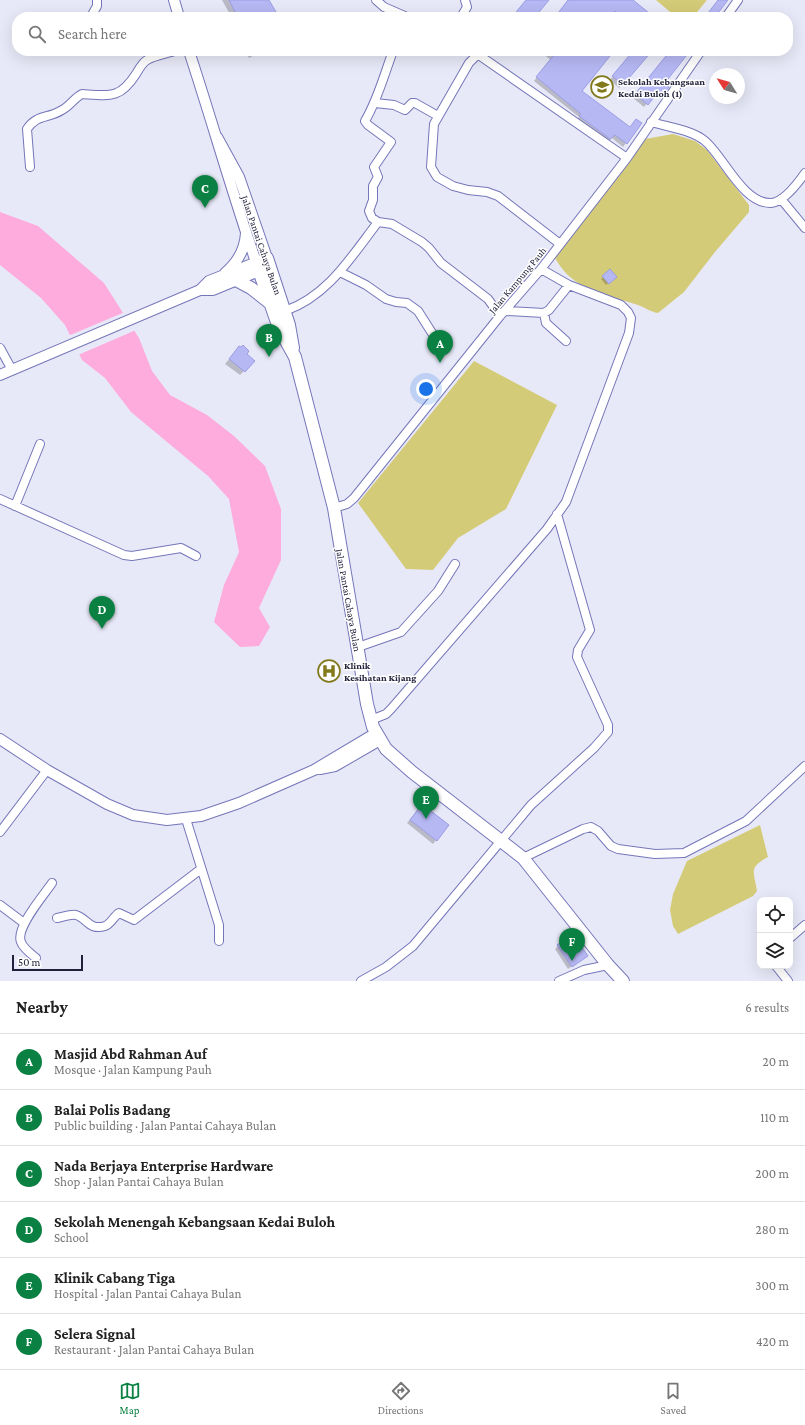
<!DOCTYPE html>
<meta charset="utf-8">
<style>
:root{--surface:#fff;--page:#f6f6f6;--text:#222;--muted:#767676;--line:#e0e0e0;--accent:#0b8043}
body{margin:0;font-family:"Crimson Pro",serif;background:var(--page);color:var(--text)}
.controls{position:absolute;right:12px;bottom:12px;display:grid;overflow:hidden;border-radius:8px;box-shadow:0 4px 16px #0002}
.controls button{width:36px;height:36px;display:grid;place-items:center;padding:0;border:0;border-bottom:1px solid var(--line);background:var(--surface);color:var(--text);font:20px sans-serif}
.compass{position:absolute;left:709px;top:68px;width:36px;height:36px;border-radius:50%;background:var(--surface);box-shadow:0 4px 16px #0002;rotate:307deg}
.scale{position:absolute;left:12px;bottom:10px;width:71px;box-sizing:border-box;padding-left:4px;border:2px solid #20203b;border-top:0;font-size:11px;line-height:14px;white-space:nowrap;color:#20203b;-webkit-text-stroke:3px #fff;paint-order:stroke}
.you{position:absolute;left:426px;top:389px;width:14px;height:14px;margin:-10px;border:3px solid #fff;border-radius:50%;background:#1a73e8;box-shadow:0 0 0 6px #1a73e833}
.badge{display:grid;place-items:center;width:26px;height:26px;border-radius:50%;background:var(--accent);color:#fff;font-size:13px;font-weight:700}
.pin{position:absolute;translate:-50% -33px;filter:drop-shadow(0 1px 2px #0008)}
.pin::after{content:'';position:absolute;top:21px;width:14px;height:12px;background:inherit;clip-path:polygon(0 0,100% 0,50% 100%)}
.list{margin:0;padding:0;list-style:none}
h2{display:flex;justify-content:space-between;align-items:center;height:52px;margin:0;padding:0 16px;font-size:17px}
h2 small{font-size:13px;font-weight:400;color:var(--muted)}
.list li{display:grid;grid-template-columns:26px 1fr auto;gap:12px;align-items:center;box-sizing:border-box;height:56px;padding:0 16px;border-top:1px solid var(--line)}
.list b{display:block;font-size:15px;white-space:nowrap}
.list p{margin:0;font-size:13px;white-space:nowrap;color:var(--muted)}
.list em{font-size:13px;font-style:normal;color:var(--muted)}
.icon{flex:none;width:22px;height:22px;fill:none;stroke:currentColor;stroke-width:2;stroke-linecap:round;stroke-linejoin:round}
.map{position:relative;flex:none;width:805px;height:981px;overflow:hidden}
.search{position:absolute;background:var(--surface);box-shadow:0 4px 16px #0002;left:12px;right:12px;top:12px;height:44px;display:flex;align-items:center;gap:10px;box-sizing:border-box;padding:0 14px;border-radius:16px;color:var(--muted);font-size:15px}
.sheet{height:388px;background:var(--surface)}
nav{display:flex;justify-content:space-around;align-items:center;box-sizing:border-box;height:56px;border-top:1px solid var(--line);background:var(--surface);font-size:11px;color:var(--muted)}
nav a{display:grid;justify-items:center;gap:2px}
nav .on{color:var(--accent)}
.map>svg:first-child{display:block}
</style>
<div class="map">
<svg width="805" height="981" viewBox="0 0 805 981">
<rect width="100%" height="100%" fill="#e8e9f8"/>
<path fill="#d4cb78" d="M 656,0 L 707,0 L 693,17 L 676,17 Z
M 673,134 L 695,141 L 707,150 L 749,205 L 749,212 L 715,252 L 684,292 L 658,313 C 650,312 645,307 638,305 C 605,294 573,291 555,258 L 637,148 L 645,139 Z
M 474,361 L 557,405 L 506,509 L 458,538 L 433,570 L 406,569 L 358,503 Z
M 760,825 L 768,857 C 748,868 754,871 757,891 L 753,896 L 678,934 L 673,926 L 670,910 L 673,894 L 687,861 Z"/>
<path fill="#fdacdd" d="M 0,212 L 38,226 L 104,283 L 139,338 L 152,371 L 170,395 L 207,415 L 234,436 L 265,466 L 281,509 L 281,560 L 259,608 L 270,627 L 259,646 L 240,647 L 214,622 L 224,585 L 239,552 L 229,499 L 208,476 L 131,412 L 105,378 L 82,360 L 65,325 L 41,298 L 0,265 Z"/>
<path fill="#e8e9f8" d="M 125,312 L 136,330 L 78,355 L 68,336 Z"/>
<path fill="#0003" d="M 222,0 L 268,0 L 278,17 L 229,17 L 231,16 Z
M 569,0 L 631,0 L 652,17 L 555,17 Z
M 245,51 L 262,51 L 249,58 Z
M 539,51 L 613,51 L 581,91 L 626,143 L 623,147 L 612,138 L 607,143 L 577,120 L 579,117 L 534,81 L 551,60 Z
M 634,51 L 650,51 L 619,88 L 610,80 Z
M 665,57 L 662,95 L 658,98 L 654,95 L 644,107 L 633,98 Z
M 610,271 L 615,277 L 606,285 L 601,279 Z
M 239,347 L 246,354 L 244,371 L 240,375 L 225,364 Z
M 419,808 L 448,825 L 433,844 L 407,823 Z
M 558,946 L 586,956 L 568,969 L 555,949 Z"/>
<path fill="#b6b8f4" stroke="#9c9de4" d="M 229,0 L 269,0 L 279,17 L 225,17 L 235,12 Z
M 526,0 L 549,0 L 535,17 L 512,17 Z
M 568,0 L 633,0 L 654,17 L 623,17 L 615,11 L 611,17 L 555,17 Z
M 718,0 L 728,0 L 715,17 L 705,17 Z
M 546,51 L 614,51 L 582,91 L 630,127 L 636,119 L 642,123 L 627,144 L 615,135 L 610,139 L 579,116 L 581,114 L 536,77 L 553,56 Z
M 633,51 L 652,51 L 623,85 L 612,76 Z
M 670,51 L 690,51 L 664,84 L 669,87 L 662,96 L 658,92 L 648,105 L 635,94 Z
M 610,269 L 617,277 L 609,284 L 602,276 Z
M 243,345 L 249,351 L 247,354 L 255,361 L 245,372 L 229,359 L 239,346 L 241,347 Z
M 422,804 L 449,825 L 437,841 L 410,820 Z
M 573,934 L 588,956 L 572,967 L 557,945 Z"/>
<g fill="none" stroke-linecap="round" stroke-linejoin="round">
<g stroke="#7576b9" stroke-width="10">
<path id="minor" d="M 376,0 L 384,7 L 407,17
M 93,13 L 97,6 L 97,0
M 461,17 L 467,7 L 465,0
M 726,17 L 738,0
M 393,51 C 384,75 378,99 365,121 L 368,125 L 391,142 L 374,167 L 378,177 L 373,186 L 373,200 L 369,211 L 372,218 L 378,222 L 392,224 L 422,242 L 429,248 L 441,263 L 488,299 L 500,316
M 473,51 L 627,158
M 478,54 L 469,63 L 434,124 L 431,167 L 437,177 L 453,186 L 468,190 L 487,192 L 498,196 L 560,244
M 375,103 L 394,105 L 405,110 L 412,103 L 415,103 L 438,116
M 651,122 C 668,127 692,130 705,141 C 724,157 743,204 771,203 C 784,202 798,183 805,173
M 30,167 L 27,129 C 37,114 48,119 62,110 C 70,106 74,98 82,94 C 110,96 120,99 136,74 C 139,69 142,63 147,60 C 155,55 166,54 174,51
M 781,199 L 805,228
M 340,272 L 366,285 L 386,299 L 396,302 L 407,303 L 418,311 L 432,333 L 443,343
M 285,311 C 328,296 351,257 378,222
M 506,311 L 544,313 L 549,310 L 569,285
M 544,313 L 546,323 L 566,341
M 0,348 L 12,370
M 0,499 L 124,555 L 132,556 L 181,548 L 196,556
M 15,506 L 40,444
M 334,508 L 347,504 L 354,498 L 500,316 L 541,269 L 627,158 L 701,51
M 358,647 L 401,632 L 438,591 L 455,564
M 371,720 L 386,714 L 391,709 L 547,529 L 566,502 L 629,333 L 631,318 L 628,312 L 621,305 L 569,285 L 541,269
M 186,819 L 219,925 L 219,941
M 0,832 L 47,770
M 523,858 L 583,829 L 591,827 L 598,831 L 611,846 L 618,849 L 655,854 L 684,853 L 746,821 L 805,766
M 0,905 L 24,923
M 57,918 C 63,917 70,914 76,915 C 87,918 89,931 105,926 C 111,924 114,916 119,913 L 134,920 L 201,869
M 790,938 L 805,925
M 36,958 C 31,954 23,948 21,942 C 15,928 44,895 52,883
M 776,966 L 788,981
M 361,981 L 386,967 L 413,946 L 531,805 L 594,748 L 608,732 L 608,725 L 577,657 L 578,650 L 590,630 L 557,514
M 559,981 L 584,970 L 608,965"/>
</g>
<g stroke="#7576b9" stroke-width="12">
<path id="tertiary" d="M 174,0 L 179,17
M 189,51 C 212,121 232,192 256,262
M 225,273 C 237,263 245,249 246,233
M 200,290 L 213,290 L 266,268
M 0,375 L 200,290 L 209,281 L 267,258 L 239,177 L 217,137
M 0,739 L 47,770 L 107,804 L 133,815 L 167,820 L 201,816 L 239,803 L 314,770 L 376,733
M 320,769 L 335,766 L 380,740"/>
</g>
<g stroke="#7576b9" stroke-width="14">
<path id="secondary" d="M 267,258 L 289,325 L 293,348
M 256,262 L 279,328 L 295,357 L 334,508 L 367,704 L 373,727 L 386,749 L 412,772 L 523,858 L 608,965 L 623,981
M 236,280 L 251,288 L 270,303"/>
</g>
<use href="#minor" stroke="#fff" stroke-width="8"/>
<use href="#tertiary" stroke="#fff" stroke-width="10"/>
<use href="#secondary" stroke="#fff" stroke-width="12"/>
</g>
<defs>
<g id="school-ring" transform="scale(1.15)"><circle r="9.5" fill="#fff" stroke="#82781c" stroke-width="1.5"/><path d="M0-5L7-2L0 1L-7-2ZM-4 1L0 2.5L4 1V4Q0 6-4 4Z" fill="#82781c"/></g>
<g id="hospital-ring" transform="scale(1.15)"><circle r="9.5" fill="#fff" stroke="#82781c" stroke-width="1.5"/><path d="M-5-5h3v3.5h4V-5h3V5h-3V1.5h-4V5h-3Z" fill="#82781c"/></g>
</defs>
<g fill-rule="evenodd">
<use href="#school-ring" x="602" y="87"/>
<use href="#hospital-ring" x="329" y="671"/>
</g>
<g text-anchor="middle" stroke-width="3" stroke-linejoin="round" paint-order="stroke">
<g font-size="10" font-weight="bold" fill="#20203b" stroke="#fff" text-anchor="start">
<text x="618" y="85">Sekolah Kebangsaan<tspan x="618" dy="12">Kedai Buloh (1)</tspan></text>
<text x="344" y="669">Klinik<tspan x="344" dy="12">Kesihatan Kijang</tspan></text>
</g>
<g font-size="10" fill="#20203b" stroke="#fff">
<text transform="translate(262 245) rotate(71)" y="4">Jalan Pantai Cahaya Bulan</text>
<text transform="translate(517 280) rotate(-50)" y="4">Jalan Kampung Pauh</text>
<text transform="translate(349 600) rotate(80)" y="4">Jalan Pantai Cahaya Bulan</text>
</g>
</g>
</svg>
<div class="controls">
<button><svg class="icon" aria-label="locate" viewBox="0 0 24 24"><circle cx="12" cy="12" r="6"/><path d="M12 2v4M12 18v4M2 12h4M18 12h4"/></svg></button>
<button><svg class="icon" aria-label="layers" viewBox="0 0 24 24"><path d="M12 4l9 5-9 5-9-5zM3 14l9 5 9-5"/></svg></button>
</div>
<svg class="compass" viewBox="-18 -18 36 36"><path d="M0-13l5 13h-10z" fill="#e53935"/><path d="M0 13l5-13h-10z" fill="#767676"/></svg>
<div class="scale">50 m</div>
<div class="you"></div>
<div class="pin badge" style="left:440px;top:363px">A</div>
<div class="pin badge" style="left:269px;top:357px">B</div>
<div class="pin badge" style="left:205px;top:208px">C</div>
<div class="pin badge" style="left:102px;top:629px">D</div>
<div class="pin badge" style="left:426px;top:819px">E</div>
<div class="pin badge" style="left:572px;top:961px">F</div>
<div class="search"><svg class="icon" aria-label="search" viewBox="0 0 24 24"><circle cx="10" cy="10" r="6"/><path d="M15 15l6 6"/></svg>Search here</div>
</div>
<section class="sheet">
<h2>Nearby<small>6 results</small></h2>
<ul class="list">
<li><span class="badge">A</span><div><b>Masjid Abd Rahman Auf</b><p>Mosque · Jalan Kampung Pauh</p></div><em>20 m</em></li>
<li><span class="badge">B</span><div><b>Balai Polis Badang</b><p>Public building · Jalan Pantai Cahaya Bulan</p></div><em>110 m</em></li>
<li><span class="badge">C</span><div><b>Nada Berjaya Enterprise Hardware</b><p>Shop · Jalan Pantai Cahaya Bulan</p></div><em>200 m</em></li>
<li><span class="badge">D</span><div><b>Sekolah Menengah Kebangsaan Kedai Buloh</b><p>School</p></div><em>280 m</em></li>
<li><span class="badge">E</span><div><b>Klinik Cabang Tiga</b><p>Hospital · Jalan Pantai Cahaya Bulan</p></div><em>300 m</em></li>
<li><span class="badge">F</span><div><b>Selera Signal</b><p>Restaurant · Jalan Pantai Cahaya Bulan</p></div><em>420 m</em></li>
</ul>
</section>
<nav>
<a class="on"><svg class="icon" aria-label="map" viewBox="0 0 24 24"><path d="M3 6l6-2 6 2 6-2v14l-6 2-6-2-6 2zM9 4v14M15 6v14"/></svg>Map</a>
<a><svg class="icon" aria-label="directions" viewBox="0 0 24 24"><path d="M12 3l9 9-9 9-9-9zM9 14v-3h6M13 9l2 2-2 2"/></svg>Directions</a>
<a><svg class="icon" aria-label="saved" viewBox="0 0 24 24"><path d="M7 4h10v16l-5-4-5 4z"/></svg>Saved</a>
</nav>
